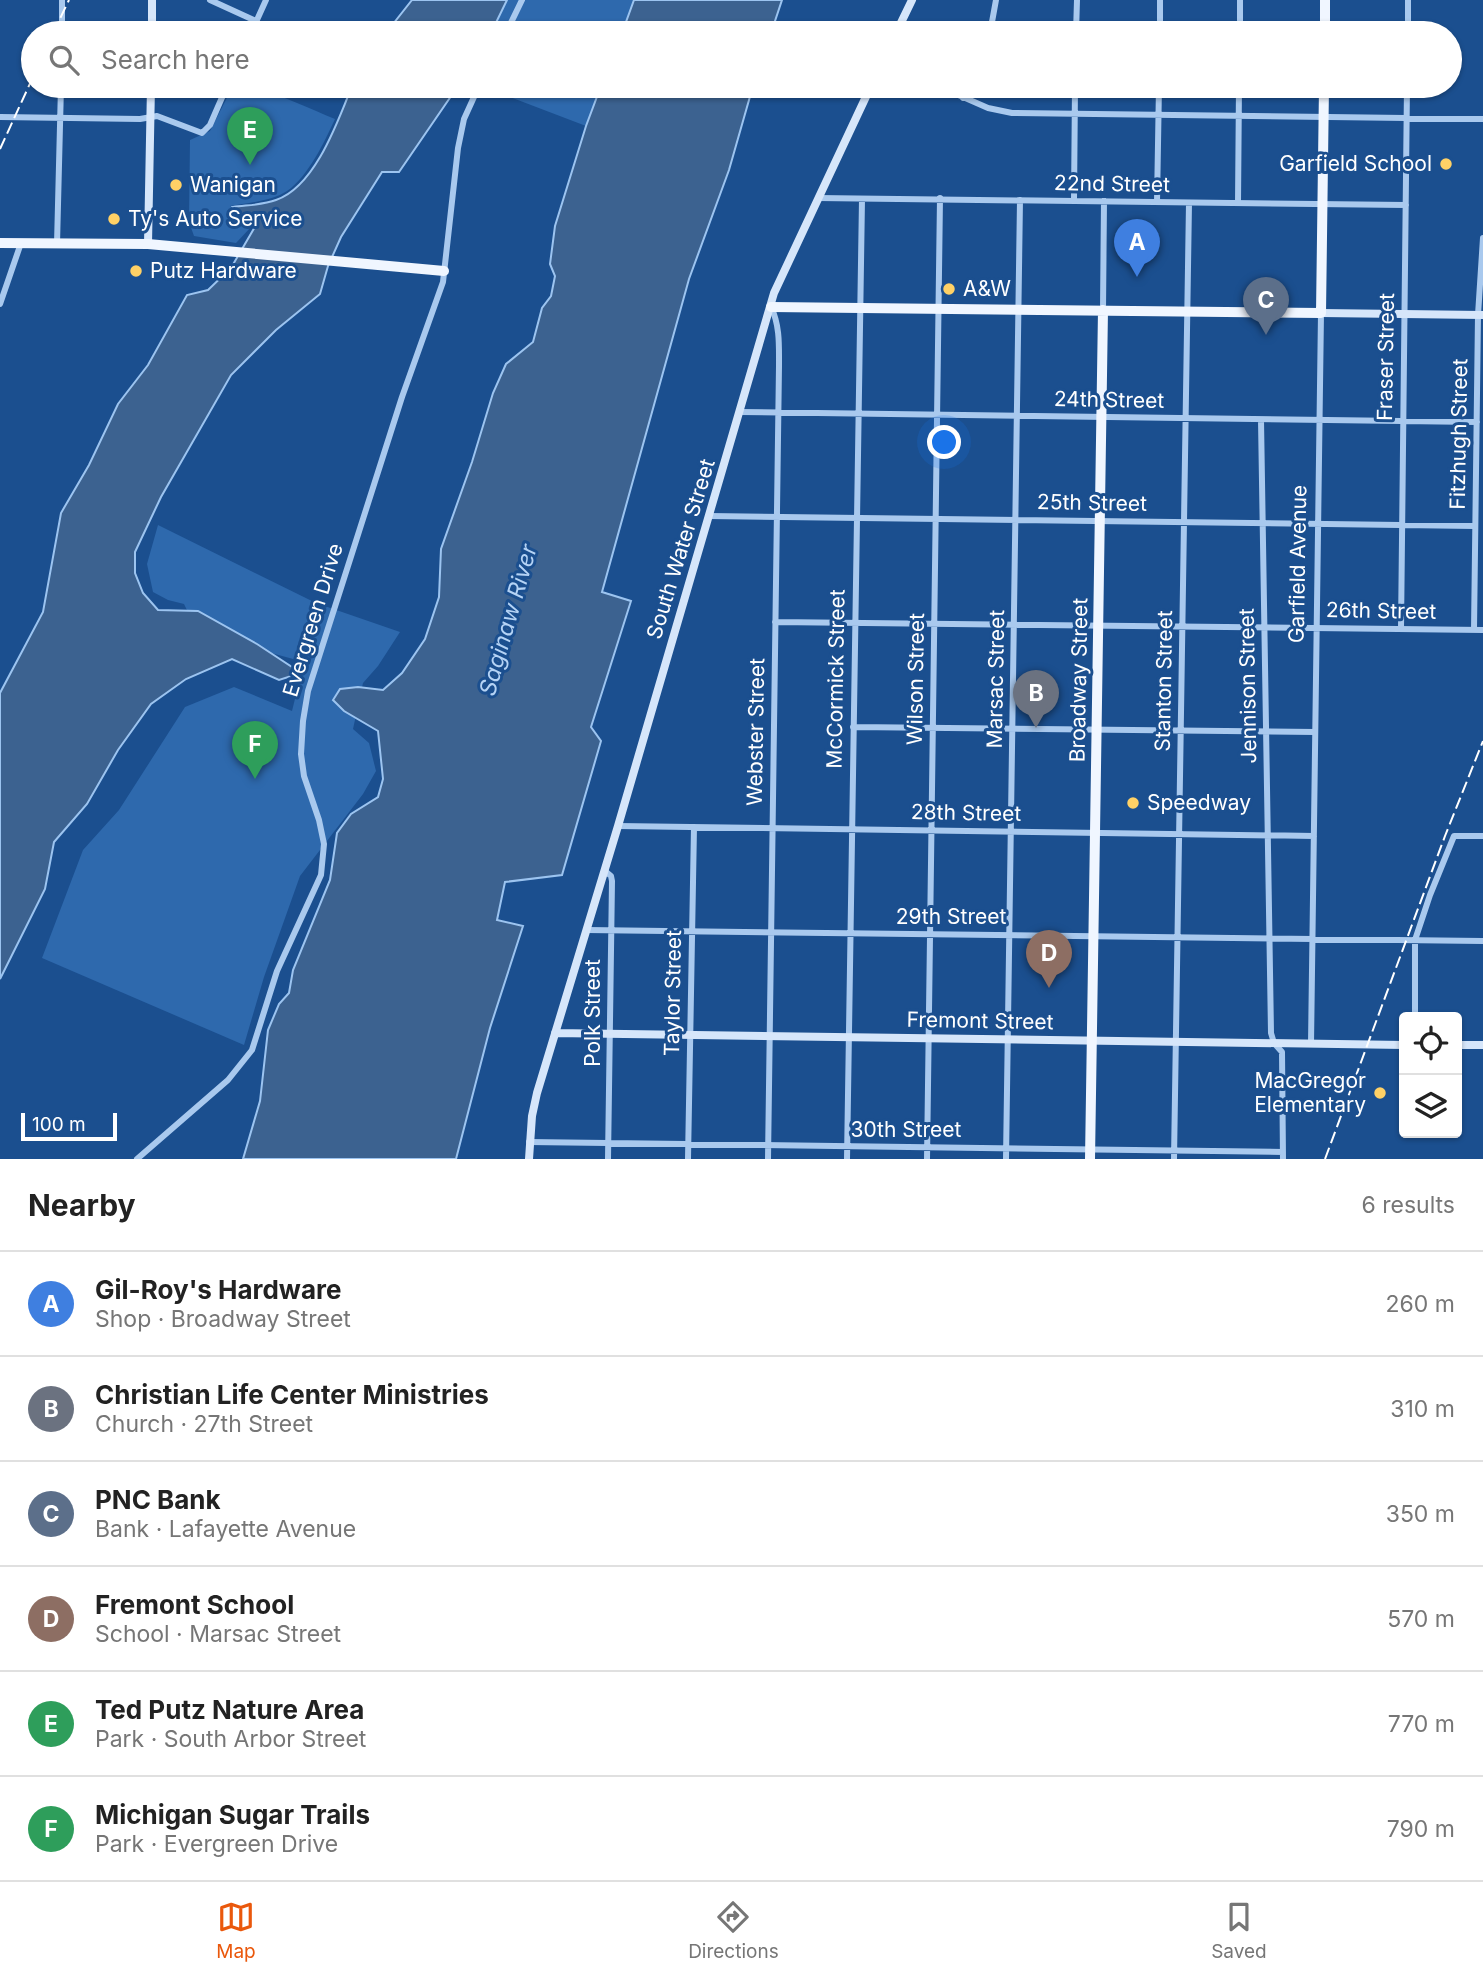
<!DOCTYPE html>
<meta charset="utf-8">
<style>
:root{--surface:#fff;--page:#f6f6f6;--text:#222;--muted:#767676;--line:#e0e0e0;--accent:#ea580c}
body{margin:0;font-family:Inter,sans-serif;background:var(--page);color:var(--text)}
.controls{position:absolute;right:21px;bottom:21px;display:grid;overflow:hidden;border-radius:7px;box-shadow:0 2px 5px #0004}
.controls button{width:63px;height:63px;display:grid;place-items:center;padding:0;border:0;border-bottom:2px solid var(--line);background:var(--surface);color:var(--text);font:35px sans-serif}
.scale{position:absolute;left:21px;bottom:18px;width:96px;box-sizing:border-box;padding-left:7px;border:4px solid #fff;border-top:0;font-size:19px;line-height:24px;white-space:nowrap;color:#fff;-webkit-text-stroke:5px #1b4f8f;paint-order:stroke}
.you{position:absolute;left:945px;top:443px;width:24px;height:24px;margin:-18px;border:5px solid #fff;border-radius:50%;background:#1a73e8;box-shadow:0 0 0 10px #1a73e833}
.badge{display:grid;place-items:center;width:46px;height:46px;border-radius:50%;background:var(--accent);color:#fff;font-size:23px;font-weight:700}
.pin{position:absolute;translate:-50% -58px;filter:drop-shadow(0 2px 4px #0008)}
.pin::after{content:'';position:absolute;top:37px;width:24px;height:21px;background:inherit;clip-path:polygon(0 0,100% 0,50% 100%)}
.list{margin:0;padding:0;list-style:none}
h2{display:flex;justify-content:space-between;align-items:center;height:91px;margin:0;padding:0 28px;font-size:30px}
h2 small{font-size:23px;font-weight:400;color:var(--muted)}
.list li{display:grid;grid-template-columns:46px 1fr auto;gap:21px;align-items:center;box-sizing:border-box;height:105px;padding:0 28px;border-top:2px solid var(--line)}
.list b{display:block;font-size:26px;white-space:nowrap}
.list p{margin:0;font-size:23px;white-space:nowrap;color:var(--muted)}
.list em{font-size:23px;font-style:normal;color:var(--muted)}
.icon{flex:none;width:38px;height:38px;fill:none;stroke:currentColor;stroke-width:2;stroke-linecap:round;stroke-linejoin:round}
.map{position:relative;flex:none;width:1483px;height:1159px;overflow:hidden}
.search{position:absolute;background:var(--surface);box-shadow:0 2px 5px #0004;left:21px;right:21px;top:21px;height:77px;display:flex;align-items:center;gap:18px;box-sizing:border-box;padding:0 24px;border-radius:38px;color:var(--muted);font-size:26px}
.sheet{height:721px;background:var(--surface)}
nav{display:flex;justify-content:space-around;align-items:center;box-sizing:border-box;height:98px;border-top:2px solid var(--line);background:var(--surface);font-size:19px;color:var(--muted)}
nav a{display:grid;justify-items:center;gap:4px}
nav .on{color:var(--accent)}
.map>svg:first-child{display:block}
</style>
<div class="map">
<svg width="1483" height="1159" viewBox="0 0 1483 1159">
<rect width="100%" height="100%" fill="#1b4f8f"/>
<path fill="#2e69ad" d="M 507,0 L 634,0 L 622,33 L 491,33 Z
M 233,86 C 265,86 305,107 335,119 C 325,141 308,177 287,191 C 272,201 247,203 230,206 L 251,227 L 236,243 L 194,236 L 189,222 L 190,140 L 210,131 Z
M 481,86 L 601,86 L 586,126 Z
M 158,525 L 316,603 L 400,632 L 378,666 L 363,683 L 353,729 L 369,743 L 376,771 L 363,794 L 300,876 L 264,977 L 244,1045 L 42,958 L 83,850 L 119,810 L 185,707 L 234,687 L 292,711 L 304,662 L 198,633 L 184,604 L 168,600 L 153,592 L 147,564 Z"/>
<path fill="#3c6290" stroke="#9cc4f0" stroke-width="2" d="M 412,0 L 507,0 L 491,33 L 386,33 Z
M 634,0 L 782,0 L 771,33 L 622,33 Z
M 352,86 L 458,86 L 399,172 L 382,172 L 341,237 L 328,266 L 320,294 L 276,330 L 231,375 L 161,497 L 135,552 L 135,573 L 143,593 L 158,610 L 198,611 L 257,644 L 301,673 L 279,680 L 232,659 L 186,679 L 151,704 L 118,750 L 87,804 L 54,842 L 45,889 L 0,979 L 0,693 L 43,612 L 61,513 L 89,465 L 118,404 L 148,365 L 187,295 L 208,290 L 231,268 L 256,225 L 233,207 C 247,205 263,205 276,200 C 315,187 338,121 352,86 Z
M 601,86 L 753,86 L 729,170 L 689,279 L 602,592 L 631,601 L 591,727 L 601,741 L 562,875 L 505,882 L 497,920 L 523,926 L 490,1028 L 456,1159 L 243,1159 L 260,1101 L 268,1030 L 279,1004 L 289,993 L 293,970 L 330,880 L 337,833 L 351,814 L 378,797 L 383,779 L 378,731 L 344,711 L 333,700 L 340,689 L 358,687 L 383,690 L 402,673 L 425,639 L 439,597 L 441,549 L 472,462 L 493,393 L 506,364 L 533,342 L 542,308 L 551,296 L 555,276 L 550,264 L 555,226 L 586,126 Z"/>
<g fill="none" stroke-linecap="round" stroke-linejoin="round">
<path stroke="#a9c9ee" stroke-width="6" d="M 210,0 L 256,21
M 62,33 L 62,0
M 251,33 L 266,0
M 506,33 L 522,0
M 990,33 L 996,0
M 1076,33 L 1077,0
M 1160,33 L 1160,0
M 1240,33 L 1240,0
M 1408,33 L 1408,0
M 938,86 L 988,108 L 1012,113 L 1483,119
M 963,98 L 968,86
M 0,117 L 140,119 L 157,116 L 202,133 L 210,125 L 227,86
M 818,198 L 1406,205
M 1074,200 L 1075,86
M 1157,202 L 1159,86
M 1238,203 L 1239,86
M 57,244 L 61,86
M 0,304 L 21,243
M 1103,310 L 1104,201
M 740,412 L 1477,422
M 1261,420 L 1271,1033 L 1274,1043 L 1282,1052 L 1283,1159
M 709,516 L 1475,526
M 775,622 L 1483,630
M 1401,629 L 1407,86
M 1474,630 L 1478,315 L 1483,238
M 853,727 L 1315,732
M 618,826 L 1314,836
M 605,871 L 611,876 L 612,881 L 608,1159
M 587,930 L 1483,941
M 1415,1017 L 1415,940 L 1430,895 L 1454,836 L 1483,836
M 1311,1044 L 1321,313
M 529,1142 L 1283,1152
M 137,1159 L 228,1080 L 252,1050 L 277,971 L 321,875 L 324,844 L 319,820 L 304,776 L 301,754 L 303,721 L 308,691 L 402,397 L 443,282 L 458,148 L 464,119 L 479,86
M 688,1159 L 694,827
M 768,1159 L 779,366 C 779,346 780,325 771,307
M 847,1159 L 862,199
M 927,1159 L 940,198
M 1006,1159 L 1020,200
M 1174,1159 L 1189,203"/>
<path stroke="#d6e6fa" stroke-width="8" d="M 152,0 L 152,33
M 896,33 L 912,0
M 148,244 L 151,86
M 1321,313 L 1483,315
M 555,1033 L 1404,1045
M 1457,1045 L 1483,1045
M 529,1159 L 532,1116 L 537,1093 L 618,826 L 774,293 L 871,86"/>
<path stroke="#f0f6ff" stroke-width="10" d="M 1325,33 L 1325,0
M 0,243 L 148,244 L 444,271
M 771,307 L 1321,313 L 1324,86
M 1090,1159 L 1103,310"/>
<path stroke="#fff" stroke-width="2" stroke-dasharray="12 5" stroke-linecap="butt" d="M 53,33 L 69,0
M 0,149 L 33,77
M 1325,1159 L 1445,836 L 1483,741"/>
</g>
<g fill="#ffd166" stroke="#1b4f8f" stroke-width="2.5">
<circle cx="1446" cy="164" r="7"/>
<circle cx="176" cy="185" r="7"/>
<circle cx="114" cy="219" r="7"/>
<circle cx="136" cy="271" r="7"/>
<circle cx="949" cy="289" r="7"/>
<circle cx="1133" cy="803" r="7"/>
<circle cx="1380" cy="1093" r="7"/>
</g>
<g text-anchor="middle" stroke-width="6" stroke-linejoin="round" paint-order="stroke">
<g font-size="21" fill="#fff" stroke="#1b4f8f" text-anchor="start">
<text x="1432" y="171" text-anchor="end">Garfield School</text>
<text x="190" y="192">Wanigan</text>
<text x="128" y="226">Ty's Auto Service</text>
<text x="150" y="278">Putz Hardware</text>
<text x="963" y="296">A&amp;W</text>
<text x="1147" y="810">Speedway</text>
<text x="1366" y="1088" text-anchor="end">MacGregor<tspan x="1366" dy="24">Elementary</tspan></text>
</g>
<g font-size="21" fill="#fff" stroke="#1b4f8f">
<text transform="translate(1112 184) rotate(1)" y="7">22nd Street</text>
<text transform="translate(1386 357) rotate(-89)" y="7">Fraser Street</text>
<text transform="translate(1109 400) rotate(1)" y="7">24th Street</text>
<text transform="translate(1459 434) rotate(-89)" y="7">Fitzhugh Street</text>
<text transform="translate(1092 503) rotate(1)" y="7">25th Street</text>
<text transform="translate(681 549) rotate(-73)" y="7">South Water Street</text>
<text transform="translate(1298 564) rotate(-89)" y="7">Garfield Avenue</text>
<text transform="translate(1381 611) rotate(1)" y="7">26th Street</text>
<text transform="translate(313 620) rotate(-73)" y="7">Evergreen Drive</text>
<text transform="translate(836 679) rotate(-89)" y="7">McCormick Street</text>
<text transform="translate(916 679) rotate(-89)" y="7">Wilson Street</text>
<text transform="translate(996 679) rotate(-89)" y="7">Marsac Street</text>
<text transform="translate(1079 680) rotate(-89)" y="7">Broadway Street</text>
<text transform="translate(1164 681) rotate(-89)" y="7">Stanton Street</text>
<text transform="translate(1248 686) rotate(-91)" y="7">Jennison Street</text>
<text transform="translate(756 732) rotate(-89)" y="7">Webster Street</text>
<text transform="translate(966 813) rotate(1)" y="7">28th Street</text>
<text x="951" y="924">29th Street</text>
<text transform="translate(673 993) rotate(-89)" y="7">Taylor Street</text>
<text transform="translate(593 1013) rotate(-90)" y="7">Polk Street</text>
<text transform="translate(980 1021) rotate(1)" y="7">Fremont Street</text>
<text x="906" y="1137">30th Street</text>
</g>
<g font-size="23" font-style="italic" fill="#b5d3f5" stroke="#1b4f8f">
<text transform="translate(508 620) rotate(-74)" y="8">Saginaw River</text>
</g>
</g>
</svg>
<div class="controls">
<button><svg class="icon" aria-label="locate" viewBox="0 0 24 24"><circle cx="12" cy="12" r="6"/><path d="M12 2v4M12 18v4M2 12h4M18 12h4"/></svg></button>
<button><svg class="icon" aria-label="layers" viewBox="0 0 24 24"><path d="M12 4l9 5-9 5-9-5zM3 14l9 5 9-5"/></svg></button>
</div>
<div class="scale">100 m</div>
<div class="you"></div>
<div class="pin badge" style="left:1137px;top:277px;background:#3f7fe0">A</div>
<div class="pin badge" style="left:1036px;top:728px;background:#6b7280">B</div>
<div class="pin badge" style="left:1266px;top:335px;background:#5c6f8a">C</div>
<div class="pin badge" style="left:1049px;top:988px;background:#8d6e63">D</div>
<div class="pin badge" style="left:250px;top:165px;background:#2e9e5b">E</div>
<div class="pin badge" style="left:255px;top:779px;background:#2e9e5b">F</div>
<div class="search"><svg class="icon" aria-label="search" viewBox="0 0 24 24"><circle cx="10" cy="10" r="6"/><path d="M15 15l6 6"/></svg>Search here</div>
</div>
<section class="sheet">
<h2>Nearby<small>6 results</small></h2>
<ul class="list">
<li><span class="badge" style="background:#3f7fe0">A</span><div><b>Gil-Roy's Hardware</b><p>Shop · Broadway Street</p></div><em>260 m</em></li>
<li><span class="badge" style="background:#6b7280">B</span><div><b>Christian Life Center Ministries</b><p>Church · 27th Street</p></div><em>310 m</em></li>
<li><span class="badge" style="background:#5c6f8a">C</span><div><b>PNC Bank</b><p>Bank · Lafayette Avenue</p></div><em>350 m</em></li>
<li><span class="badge" style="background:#8d6e63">D</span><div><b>Fremont School</b><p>School · Marsac Street</p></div><em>570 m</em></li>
<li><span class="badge" style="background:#2e9e5b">E</span><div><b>Ted Putz Nature Area</b><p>Park · South Arbor Street</p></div><em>770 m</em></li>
<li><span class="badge" style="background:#2e9e5b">F</span><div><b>Michigan Sugar Trails</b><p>Park · Evergreen Drive</p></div><em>790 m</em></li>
</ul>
</section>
<nav>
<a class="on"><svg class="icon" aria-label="map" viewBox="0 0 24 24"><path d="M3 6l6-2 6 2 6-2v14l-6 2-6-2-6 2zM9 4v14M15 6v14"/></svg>Map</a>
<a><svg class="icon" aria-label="directions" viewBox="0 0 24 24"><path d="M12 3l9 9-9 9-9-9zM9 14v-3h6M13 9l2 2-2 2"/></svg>Directions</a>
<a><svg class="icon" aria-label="saved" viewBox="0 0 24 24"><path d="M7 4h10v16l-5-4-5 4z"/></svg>Saved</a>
</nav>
